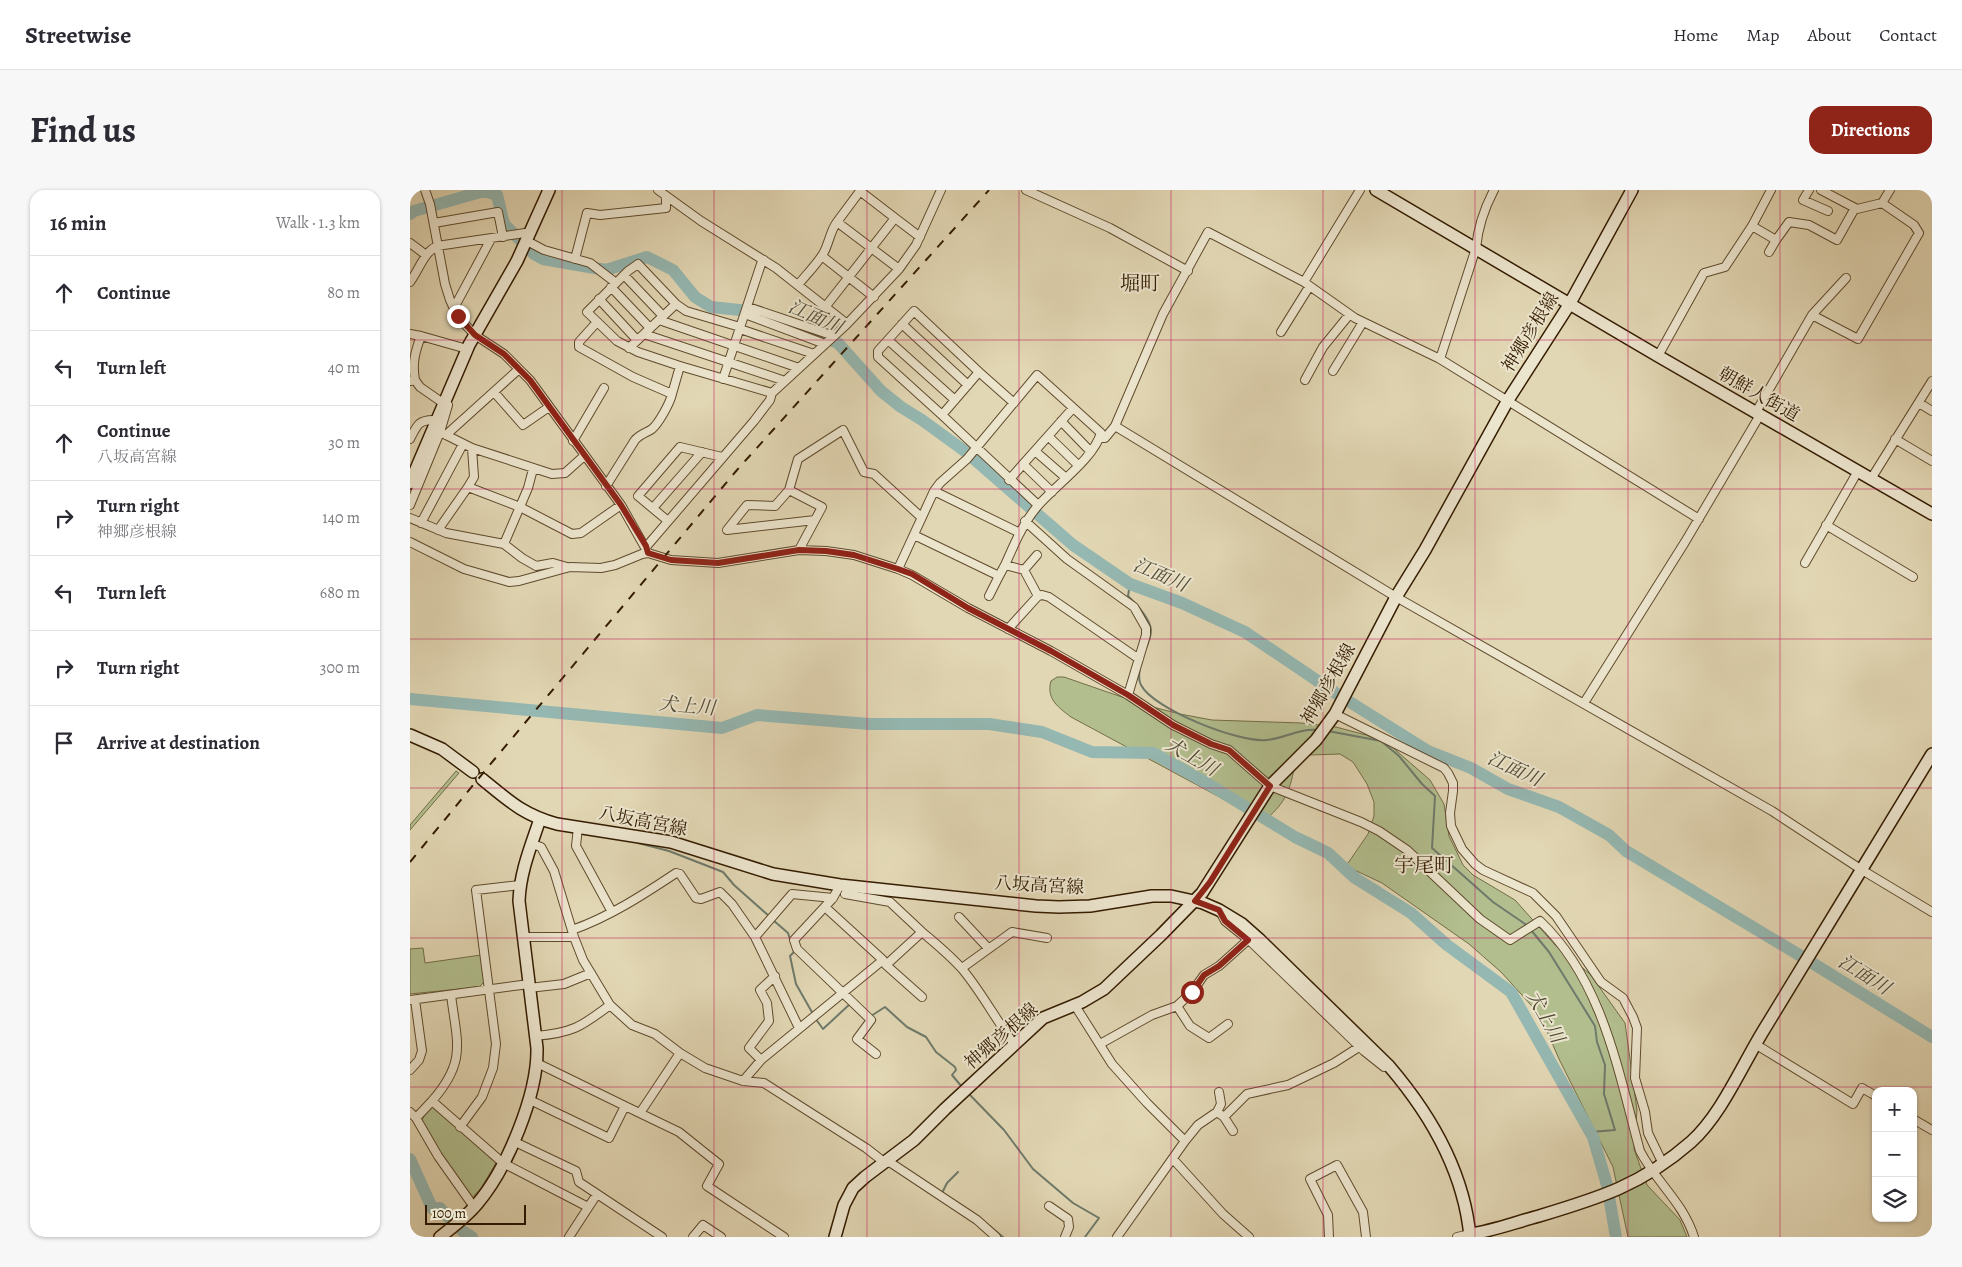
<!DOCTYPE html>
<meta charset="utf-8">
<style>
:root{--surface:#fff;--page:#f7f7f7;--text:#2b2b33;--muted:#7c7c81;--line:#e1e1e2;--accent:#8f2418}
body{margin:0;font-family:Alegreya,"Noto Serif JP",serif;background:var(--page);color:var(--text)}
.controls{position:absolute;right:15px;bottom:15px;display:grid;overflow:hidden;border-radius:10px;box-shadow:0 1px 4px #0004}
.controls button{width:45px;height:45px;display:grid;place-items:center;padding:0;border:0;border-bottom:1px solid var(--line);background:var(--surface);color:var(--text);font:25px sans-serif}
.scale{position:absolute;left:15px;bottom:12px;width:101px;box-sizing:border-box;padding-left:5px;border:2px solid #341c00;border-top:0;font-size:14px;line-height:18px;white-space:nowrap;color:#341c00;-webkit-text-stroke:4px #ece5ce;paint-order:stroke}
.stop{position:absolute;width:15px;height:15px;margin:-11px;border:4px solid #8f2418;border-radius:50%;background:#fff}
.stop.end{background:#8f2418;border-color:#fff;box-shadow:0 1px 5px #0008}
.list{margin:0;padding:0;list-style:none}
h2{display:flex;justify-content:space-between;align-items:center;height:65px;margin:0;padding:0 20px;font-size:21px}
h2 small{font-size:16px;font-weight:400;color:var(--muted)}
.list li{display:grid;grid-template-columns:32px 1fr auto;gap:15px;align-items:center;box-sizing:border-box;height:75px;padding:0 20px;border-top:1px solid var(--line)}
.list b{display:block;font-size:19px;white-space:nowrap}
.list p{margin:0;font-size:16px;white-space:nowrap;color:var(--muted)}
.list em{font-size:16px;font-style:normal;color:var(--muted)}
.icon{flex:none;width:28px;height:28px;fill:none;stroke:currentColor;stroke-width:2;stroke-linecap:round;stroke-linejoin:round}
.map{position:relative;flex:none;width:1522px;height:1047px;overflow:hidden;border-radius:15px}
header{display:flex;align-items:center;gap:30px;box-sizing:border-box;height:70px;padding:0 25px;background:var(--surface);border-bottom:1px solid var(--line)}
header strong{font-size:24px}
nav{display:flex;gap:28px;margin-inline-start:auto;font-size:18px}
.intro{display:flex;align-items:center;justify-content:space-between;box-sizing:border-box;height:120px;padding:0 30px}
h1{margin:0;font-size:35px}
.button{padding:12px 22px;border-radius:15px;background:var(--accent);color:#fff;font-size:18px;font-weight:700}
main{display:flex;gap:30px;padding:0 30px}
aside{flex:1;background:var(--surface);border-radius:15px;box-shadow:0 1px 4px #0004}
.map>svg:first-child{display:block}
</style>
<header>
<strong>Streetwise</strong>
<nav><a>Home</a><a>Map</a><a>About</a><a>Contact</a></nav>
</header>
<div class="intro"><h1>Find us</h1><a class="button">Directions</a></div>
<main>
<aside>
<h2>16 min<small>Walk · 1.3 km</small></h2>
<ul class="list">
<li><svg class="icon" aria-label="ahead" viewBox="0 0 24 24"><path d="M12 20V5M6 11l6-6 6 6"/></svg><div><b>Continue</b></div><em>80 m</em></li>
<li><svg class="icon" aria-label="left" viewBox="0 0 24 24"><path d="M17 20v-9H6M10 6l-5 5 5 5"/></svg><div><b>Turn left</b></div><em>40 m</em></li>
<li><svg class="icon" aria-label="ahead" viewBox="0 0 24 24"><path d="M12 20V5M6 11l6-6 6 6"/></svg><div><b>Continue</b><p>八坂高宮線</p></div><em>30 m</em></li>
<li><svg class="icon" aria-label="right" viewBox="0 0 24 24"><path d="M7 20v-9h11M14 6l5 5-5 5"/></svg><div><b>Turn right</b><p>神郷彦根線</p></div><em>140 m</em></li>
<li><svg class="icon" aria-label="left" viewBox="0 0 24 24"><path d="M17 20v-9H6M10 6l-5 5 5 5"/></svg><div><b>Turn left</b></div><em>680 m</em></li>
<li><svg class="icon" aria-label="right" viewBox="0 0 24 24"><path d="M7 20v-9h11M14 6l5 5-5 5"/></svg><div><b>Turn right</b></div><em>300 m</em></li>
<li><svg class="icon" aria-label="arrive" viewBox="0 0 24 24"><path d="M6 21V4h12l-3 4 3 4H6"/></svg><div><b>Arrive at destination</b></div></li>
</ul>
</aside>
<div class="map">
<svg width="1522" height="1047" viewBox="0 0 1522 1047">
<rect width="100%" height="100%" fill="#e2d7b4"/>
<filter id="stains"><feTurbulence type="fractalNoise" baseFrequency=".004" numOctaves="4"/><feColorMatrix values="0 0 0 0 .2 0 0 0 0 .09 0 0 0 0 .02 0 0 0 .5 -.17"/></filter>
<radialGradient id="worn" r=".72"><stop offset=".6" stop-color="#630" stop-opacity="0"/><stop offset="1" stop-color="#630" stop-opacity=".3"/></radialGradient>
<path fill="#b2be8e" stroke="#736d47" d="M 647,487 L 654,487 L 735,515 L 770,524 L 802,530 L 891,533 L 926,537 L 956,545 L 981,556 L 1020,590 L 1034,614 L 1039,646 L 1053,675 L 1063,685 L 1105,710 L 1146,756 L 1180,784 L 1215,833 L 1227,920 L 1224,959 L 1237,995 L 1270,1030 L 1277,1047 L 1218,1047 L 1203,977 L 1149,869 L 1130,825 L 1091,782 L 1059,754 L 972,693 L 936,676 L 958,644 L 964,626 L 964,612 L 957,594 L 943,572 L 930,564 L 899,565 L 884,578 C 880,603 873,615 854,631 L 661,527 C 648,517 636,509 641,491 Z
M 46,581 L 49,583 L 0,640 L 0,635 Z
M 13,758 L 15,773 L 71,765 L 74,792 L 69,797 L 0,804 L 0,759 Z
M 25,917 L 86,973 L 70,1000 L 61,1008 L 28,961 L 12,930 L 19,918 Z"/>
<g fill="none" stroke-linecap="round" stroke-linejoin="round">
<path stroke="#6e7a6b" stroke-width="2" d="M 720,394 L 718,406 C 726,414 740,428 741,440 C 741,447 738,454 735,460
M 730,476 C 729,483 728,490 731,495 C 743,519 829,553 856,550 C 874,549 888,538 908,540
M 918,541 L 971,551 L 989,566 L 1012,594 L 1025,606 L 1022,658 L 1083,712 L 1118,736
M 228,653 L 259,661 L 313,682 L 324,695 L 359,726
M 363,730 L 378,743 L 381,752
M 1121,740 L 1139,762 L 1185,836 L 1187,852 L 1195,875 L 1194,904 L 1205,940 L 1181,942
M 383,759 L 384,762 L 380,766 L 386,794 L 403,824
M 461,826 L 475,817 L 497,837 L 516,847 L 526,862 L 545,877 L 546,880 L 542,885 L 552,897
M 405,828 L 413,839 L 441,813
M 559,904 L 594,940 L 623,979 L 663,1013 L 689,1028 L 675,1047
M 532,1003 L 537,993 L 548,982
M 542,1009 L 563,1023
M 571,1029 L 593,1047"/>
<path stroke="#95b8b2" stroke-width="12" d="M 0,24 L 4,21 L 74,1 L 87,5 L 94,34 L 124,64 L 133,69 L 196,80 L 237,67 L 263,80 L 285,107 L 301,117 L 349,122
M 377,133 L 428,153 L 471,201 L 491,217 L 512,230 L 556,262 L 663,355 L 720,394 L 772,413 L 835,442 L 927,504 L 1018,561 L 1061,578 L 1098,599 L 1149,617 L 1199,645 L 1216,661 L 1391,766 L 1522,847
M 0,509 L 312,538 L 347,525 L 459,534 L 579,534 L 632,542 L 682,562 L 743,563 L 800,595 L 885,647 L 918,663 L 945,688 L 1001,723 L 1037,755 L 1101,802 L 1183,947 L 1197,995 L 1206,1047
M 0,969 L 22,1018 L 30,1018 L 39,1028
M 51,1040 L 62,1047"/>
<g stroke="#604b2d" stroke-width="10">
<path id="street" d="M 15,0 L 20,14 L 35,94 L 40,110 L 48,127 L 65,145 L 94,164 L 120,190 L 211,315 L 237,361
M 248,0 L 291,31 L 366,78 L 437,134
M 616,0 L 700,38 L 778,81
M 1399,0 L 1393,10 L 1418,21
M 1411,0 L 1447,19 L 1472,13
M 485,28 L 510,47
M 24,33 L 88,22 L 93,47
M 1342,36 L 1366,50 L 1359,62
M 1366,50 L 1379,32 L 1399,35 L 1427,50 L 1445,18
M 117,51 L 134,60 L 180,73 L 206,93
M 0,53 L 16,65
M 412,66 L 464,107
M 165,69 L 177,23 L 190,25 L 256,18 L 256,6
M 214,85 L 253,126
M 0,92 C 9,80 14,62 27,56 L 115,43 L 120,45
M 894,92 L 945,128 L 1030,169 L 1289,329
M 388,95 C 396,85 406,75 413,64 C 419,54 420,41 427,32 L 489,79
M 201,97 L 240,138
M 189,109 L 227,150
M 416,116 L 485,28 L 450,1 L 427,32
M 338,117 L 424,146
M 44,118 L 81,49
M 335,124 L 415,154
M 1402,125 L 1436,88
M 249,130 L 389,178
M 187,132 L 169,152 L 169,157 L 223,187 L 262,204 L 270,176 L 362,203 L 360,210 L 344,231 L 236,357
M 492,134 L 558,195
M 330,139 L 404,164
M 871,142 L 899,97
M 0,144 L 11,146
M 234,144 L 375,191
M 478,150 L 545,210
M 219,158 L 266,114
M 1248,166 L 1294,83 L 1315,77 L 1342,36 L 1361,0
M 1030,169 L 1066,58 C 1068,37 1074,19 1084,0
M 270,176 L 228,162 L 207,151 L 177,122 L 218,81 L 228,74 L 266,114 L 276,121 L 330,137
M 923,181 L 953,132
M 569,182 L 504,121 L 468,161 L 468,167 L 532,225 L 628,315
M 313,189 L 351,74 L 354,70
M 5,190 C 2,173 5,162 11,146 L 57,159
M 895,190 L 913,157 L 939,125
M 1,191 L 5,190 L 10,197 L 33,213
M 84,202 L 113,235 L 139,217
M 362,203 L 437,134 L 489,79 L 506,55 L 531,0
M 1509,213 L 1522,221
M 1346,222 L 1402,125 L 1448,149 L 1509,43 L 1504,35 L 1472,13 L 1480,0
M 532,225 L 569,182 L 604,213
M 651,231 L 681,262
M 705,236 L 986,407 L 1362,621 L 1452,680 L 1522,722
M 30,242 L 62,258 L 142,284 L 155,283 L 174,266
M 36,245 L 109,179
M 638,246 L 668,275
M 690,248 L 695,248 L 705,236 L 753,124 L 798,42 L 894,92 L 950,0
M 0,249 C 7,235 9,229 26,230
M 1485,249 L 1522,271
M 163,251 L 194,198
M 62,258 L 64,287 L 58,297 L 110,317 L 162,344 L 171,343 L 211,315
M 625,261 L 656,288
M 613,274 L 642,302
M 1461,289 L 1522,191
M 599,290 L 663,218
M 196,296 L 225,250 C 230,244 236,243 242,239 C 249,233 260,213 262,204
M 379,300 L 388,269 L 433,240 L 454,282 L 464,284 L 511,327
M 524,301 L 530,293 L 557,269 L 627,185 L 691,243 C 683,270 644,296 626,318 C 612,335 604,355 595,375 L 614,380 L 628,406
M 0,315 L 30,242 L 38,215
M 243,318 L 292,262
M 0,328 L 36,343 L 94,354 L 118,298 L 123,279
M 258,331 L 228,306 L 270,257 L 312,267
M 615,331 L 657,369 L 724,417 L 736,438 L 736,445 L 718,505
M 11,333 L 53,254
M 1416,335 L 1503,387
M 28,340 L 58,297
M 504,345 L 589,386 L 595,375
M 0,352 L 54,379 L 99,392 L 109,391 L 160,377 L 191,378 L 205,375 L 232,364 L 238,363 L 261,370 L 308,373 L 389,360 L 416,361 L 444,365 L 488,379 L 502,385 L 558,418 L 641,461 L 718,505 L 763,535 L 801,554 L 819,560 L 860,596 L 951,632 L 969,641 L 997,660 L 1070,729 L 1100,750 L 1130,731 C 1193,791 1208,881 1230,961 C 1246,992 1273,1012 1284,1047
M 94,354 L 112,368 L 126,376 L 143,373 L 157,377
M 389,360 L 412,317 L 379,300 L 365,316 L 337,315 L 317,340 L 405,330
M 1395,373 L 1448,281
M 488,379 L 524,301 L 610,343
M 614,380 L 627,365
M 579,406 L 589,386
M 598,439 L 628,406 L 632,405 L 639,407 L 729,469
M 1174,513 L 1275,352 L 1350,225
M 925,524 L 1034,578 L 1038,583 L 1043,593 L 1043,601 L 1040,623 L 1041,636 L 1052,659 L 1065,674 L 1073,680 L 1123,703 L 1146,726 L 1191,792 L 1213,808 L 1223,827 L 1227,838 L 1225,888 L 1235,922 L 1238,943 L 1253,974
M 168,637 L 166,656 L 202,722
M 122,654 L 131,657 L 144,681 L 164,747 L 173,770 L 200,815 L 222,835 L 245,844 L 270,863 L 295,878 L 333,891 L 354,893 L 456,958 L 474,972 L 481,973 L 567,1030 L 586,1047
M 430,695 L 423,708 L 384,750 L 387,759 L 461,830 L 447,849 L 466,864
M 435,704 L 480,712 L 512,742
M 415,717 L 473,770 L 476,775 L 512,742 C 526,754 541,766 553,780 C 572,803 586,830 604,854
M 810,721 L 815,731 L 841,752 L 954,861 L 974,877
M 549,727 L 578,758
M 162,740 C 199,727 233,705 266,683 L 270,684 L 286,708 L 291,709 L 310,702 L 322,714 L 345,747 L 389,838
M 113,747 L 164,747
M 345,747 L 382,704 L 423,708
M 476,775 L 512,807
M 552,778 L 602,742 L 637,748
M 119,798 L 154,794 L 181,783
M 0,810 L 119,794
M 664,814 L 702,874 L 737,913 L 775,951
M 767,816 L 782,802 L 794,785 L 809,776 L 838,750
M 125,846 C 162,843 171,837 200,815
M 690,854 L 742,825 L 767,816 L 780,836 L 799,848 L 818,834
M 1345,854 L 1443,914 L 1452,898 L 1466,906
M 351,870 L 339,858 L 359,831 L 357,813 L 350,800 L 365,786
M 0,880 L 9,870 L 12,861 L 5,810
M 333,891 L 351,870 L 473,770
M 120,910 L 199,948 L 215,916 L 127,873
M 22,911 C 57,871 47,853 41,805
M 215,916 L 269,942 L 309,974 L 297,996 L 374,1047
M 0,922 L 6,928 L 28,966 L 64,1017
M 807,922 L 811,914 L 809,902
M 230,923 L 270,863
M 814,927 L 823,941
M 6,928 L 22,911 L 93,973 L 178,1017
M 1503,929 L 1522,940
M 50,937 L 72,907 L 83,878 L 86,854 L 66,700 L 110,695
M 103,951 L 166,981 L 169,992 L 252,1047
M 763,969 L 813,1024 L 839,1047
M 639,1016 L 658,1029 L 659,1037 L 655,1047
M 159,1047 L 187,1004
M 283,1047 L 293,1035 L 311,1047
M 707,1047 L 775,951 L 788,935 L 807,922 L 814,927 L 837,904 L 878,895 L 924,873 L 949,857
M 919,1047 L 918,1025 L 900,989 L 927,975 L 953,1022 L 956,1047
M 1047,1047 L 1060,1044"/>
</g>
<g stroke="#341c00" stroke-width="14">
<path id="secondary" d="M 966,0 L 1248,166 L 1522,324
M 0,293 L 59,155 L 107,71 L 139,0
M 0,545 L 32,559 L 63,582
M 72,589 C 98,610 113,625 147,634 L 261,652 L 363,684 L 430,695 L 626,716 L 649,717 L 680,716 L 742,706 L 761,706 L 793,713 L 809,720 L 832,734 L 849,749 L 979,876 C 1021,925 1054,981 1060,1047
M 1060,1044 C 1083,1041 1106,1032 1129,1026 C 1189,1008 1232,995 1281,952 C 1312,924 1332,875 1355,838 C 1411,747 1466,655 1522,564
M 30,1047 C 43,1037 57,1026 67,1014 C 97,979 128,904 127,858 L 109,711 C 110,682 121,656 130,629
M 425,1047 L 434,1015 L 443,998 L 455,987 L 504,950 L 535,919 L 633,828 L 672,812 L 694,799 L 751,745 L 792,703 L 860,596 L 906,550 L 925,524 L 986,407 L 1015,360 L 1098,210 L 1159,115 L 1222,0"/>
</g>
<use href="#street" stroke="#ece5ce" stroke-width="8"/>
<use href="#secondary" stroke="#ece5ce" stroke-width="11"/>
<path stroke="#341c00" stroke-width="2" stroke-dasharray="9 9" stroke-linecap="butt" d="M 0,672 L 78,577 L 327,280 L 579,0"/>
</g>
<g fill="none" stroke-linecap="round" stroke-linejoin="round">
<path stroke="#8f2418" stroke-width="6" d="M 48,126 L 65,145 L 94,164 L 120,190 L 211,315 L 236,356 L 238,363 L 261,370 L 308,373 L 389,360 L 416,361 L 444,365 L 488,379 L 502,384 L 558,418 L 641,461 L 718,505 L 763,535 L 801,554 L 819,560 L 860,596 L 800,692 L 785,711 L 809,720 L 815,731 L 838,750 L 809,776 L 794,785 L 782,802"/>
</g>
<path fill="none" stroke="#c2185b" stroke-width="1" stroke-opacity="0.55" d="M 152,0 L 152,1047M 304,0 L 304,1047M 457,0 L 457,1047M 609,0 L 609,1047M 761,0 L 761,1047M 913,0 L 913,1047M 1065,0 L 1065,1047M 1218,0 L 1218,1047M 1370,0 L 1370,1047M 0,150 L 1522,150M 0,299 L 1522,299M 0,449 L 1522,449M 0,598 L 1522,598M 0,748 L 1522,748M 0,897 L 1522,897"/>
<g text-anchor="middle" stroke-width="4" stroke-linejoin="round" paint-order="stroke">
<g font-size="18" fill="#341c00" stroke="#ece5ce">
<text transform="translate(1120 142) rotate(-58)" y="6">神郷彦根線</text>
<text transform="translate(1349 204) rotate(30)" y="6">朝鮮人街道</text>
<text transform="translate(918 494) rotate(-60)" y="6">神郷彦根線</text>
<text transform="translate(233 631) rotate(11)" y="6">八坂高宮線</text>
<text transform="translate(629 695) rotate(3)" y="6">八坂高宮線</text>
<text transform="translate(591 846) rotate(-41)" y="6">神郷彦根線</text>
</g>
<g font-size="19" font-style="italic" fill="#514b35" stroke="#ece5ce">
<text transform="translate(406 126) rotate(24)" y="7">江面川</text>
<text transform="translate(751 384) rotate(23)" y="7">江面川</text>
<text transform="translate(277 515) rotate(5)" y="7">犬上川</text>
<text transform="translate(782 566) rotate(30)" y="7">犬上川</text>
<text transform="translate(1105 578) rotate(25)" y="7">江面川</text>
<text transform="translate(1455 784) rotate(32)" y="7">江面川</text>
<text transform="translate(1136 826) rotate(61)" y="7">犬上川</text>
</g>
<g font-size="20" fill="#341c00" stroke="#ece5ce">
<text x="730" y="100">堀町</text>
<text x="1014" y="682">宇尾町</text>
</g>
</g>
<rect width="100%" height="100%" filter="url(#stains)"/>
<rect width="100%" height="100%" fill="url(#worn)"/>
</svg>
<div class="controls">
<button>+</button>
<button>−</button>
<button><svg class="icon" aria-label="layers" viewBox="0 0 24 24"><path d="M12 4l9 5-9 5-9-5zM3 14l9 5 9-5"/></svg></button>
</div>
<div class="scale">100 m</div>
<div class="stop" style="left:782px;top:802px"></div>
<div class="stop end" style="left:48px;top:126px"></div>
</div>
</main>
